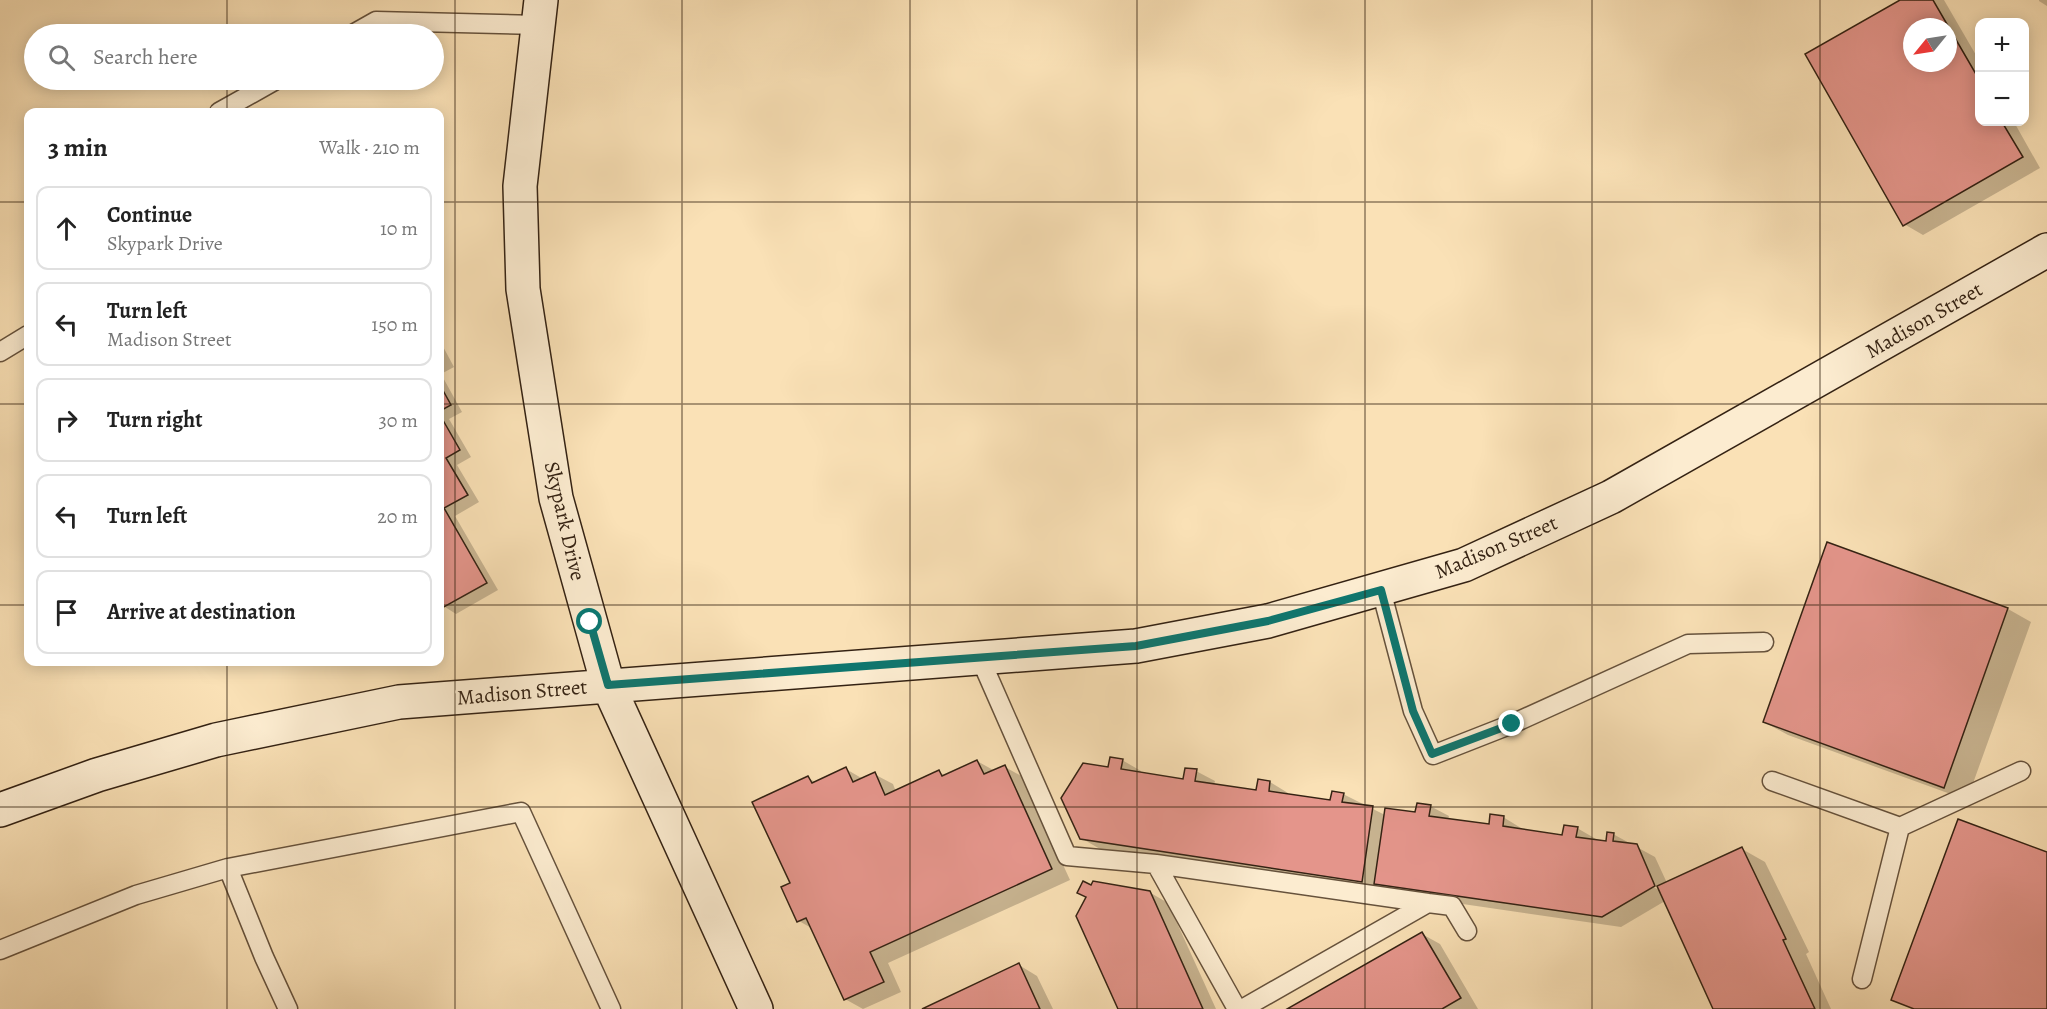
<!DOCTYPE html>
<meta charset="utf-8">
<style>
:root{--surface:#fff;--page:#f6f6f6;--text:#222;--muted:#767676;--line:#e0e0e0}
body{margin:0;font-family:Alegreya,serif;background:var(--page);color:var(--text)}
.controls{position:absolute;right:18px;top:18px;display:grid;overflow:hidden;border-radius:12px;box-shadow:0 3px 15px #0003}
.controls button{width:54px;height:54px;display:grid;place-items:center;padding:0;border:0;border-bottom:2px solid var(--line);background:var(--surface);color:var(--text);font:30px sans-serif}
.compass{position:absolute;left:1903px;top:18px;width:54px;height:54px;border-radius:50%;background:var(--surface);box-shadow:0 3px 15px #0003;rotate:240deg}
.stop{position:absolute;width:18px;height:18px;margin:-14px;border:4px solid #0f766e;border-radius:50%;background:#fff}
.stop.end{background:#0f766e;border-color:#fff;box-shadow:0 2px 6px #0008}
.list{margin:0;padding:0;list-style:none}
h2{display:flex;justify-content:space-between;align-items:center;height:78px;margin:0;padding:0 24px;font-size:26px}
h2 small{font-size:20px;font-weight:400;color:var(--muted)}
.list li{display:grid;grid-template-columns:39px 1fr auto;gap:18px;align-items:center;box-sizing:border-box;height:84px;margin:0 12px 12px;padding:0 12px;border:2px solid var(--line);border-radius:12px}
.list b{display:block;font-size:22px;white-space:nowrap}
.list p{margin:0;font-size:20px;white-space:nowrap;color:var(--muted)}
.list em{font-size:20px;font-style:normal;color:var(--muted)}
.icon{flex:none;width:33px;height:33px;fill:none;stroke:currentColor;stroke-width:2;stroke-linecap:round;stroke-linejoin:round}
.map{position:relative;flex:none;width:2047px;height:1009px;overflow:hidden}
.search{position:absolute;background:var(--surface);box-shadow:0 3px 15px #0003;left:24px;top:24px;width:420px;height:66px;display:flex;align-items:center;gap:15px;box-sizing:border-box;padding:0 21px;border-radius:33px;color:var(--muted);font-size:22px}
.panel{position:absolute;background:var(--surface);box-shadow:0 3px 15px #0003;left:24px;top:108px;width:420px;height:558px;border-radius:12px}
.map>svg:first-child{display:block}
</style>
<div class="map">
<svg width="2047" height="1009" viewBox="0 0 2047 1009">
<rect width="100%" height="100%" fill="#fae1b6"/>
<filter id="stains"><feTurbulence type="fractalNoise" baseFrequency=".00333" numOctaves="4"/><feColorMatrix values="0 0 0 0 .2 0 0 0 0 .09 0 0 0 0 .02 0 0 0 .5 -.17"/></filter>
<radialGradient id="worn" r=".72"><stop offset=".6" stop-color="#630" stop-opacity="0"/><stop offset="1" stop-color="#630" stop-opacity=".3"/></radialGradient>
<path fill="#0003" fill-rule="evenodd" d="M 1903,0 L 1944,0 L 1980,62 L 1980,122 L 2014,122 L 2040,168 L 1923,235 L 1904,224 ZM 1912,27 L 1948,27 L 1948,63 L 1912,63 Z
M 2039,0 L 2047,0 L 2047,6 L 2039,1 Z
M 440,341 L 454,367 L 441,374 L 462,412 L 449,419 L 471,457 L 457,465 L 479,502 L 455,516 L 498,590 L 456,614 L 442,605 L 440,606 Z
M 1828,544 L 2008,609 L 2031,622 L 1967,800 L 1788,735 L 1764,722 Z
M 189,662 L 201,662 L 195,665 Z
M 1122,760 L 1141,771 L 1140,774 L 1184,781 L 1196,771 L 1215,781 L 1214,785 L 1257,791 L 1259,781 L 1270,782 L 1288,793 L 1288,795 L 1331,802 L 1343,794 L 1385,815 L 1417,813 L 1430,806 L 1449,816 L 1448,820 L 1490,826 L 1503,817 L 1521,828 L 1521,830 L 1564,836 L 1577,828 L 1596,839 L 1595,841 L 1607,843 L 1613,834 L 1655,857 L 1667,883 L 1742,849 L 1765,862 L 1809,952 L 1806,954 L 1831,1009 L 1715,1009 L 1665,901 L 1621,927 L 1394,894 L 1380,886 L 1380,892 L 1100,849 L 1081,838 L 1109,769 ZM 1649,881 L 1659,887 L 1659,890 L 1648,884 Z
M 977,761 L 995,771 L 1005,767 L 1023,777 L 1070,880 L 888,963 L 901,992 L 863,1009 L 845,999 L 813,929 L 799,921 L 792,884 L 808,778 L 817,783 L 846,769 L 863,779 L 874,774 L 893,784 L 896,792 L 939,772 L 946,776 Z
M 1091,887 L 1149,892 L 1168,903 L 1216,1009 L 1120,1009 L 1087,897 Z
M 1422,934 L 1440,944 L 1478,1009 L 1290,1009 Z
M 1019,965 L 1037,976 L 1053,1009 L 925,1009 Z"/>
<path fill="#e4958b" stroke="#342213" stroke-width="1.5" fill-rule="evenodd" d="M 1900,0 L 1933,0 L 1980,81 L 1980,122 L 2002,122 L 2023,157 L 1903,226 L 1805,54 ZM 1912,27 L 1948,27 L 1948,63 L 1912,63 Z
M 440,385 L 451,405 L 440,411 Z
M 440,415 L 460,450 L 446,458 L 468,495 L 444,508 L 487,583 L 442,608 L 440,603 Z
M 1827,542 L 2008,608 L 1944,788 L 1763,722 Z
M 1110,757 L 1123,759 L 1121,769 L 1183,779 L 1185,768 L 1197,769 L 1195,781 L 1256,790 L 1258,779 L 1270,781 L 1269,791 L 1330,800 L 1332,791 L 1344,793 L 1342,802 L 1373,806 L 1362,882 L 1080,839 L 1061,798 L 1083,763 L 1108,767 Z
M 977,760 L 984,774 L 1005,765 L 1052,869 L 870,952 L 884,982 L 844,1000 L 806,918 L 797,922 L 781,887 L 790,883 L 752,802 L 808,776 L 812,783 L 846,767 L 853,782 L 875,772 L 885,795 L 939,770 L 942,776 Z
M 1417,803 L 1431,805 L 1429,816 L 1489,824 L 1490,814 L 1504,816 L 1503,826 L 1562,835 L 1564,825 L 1578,827 L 1576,837 L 1606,841 L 1607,832 L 1614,833 L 1613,841 L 1637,844 L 1655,886 L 1602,917 L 1374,884 L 1385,808 L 1415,812 Z
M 1958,819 L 2047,852 L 2047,1009 L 1914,1009 L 1891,1000 Z
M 1742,847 L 1786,939 L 1783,940 L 1815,1009 L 1713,1009 L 1657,886 Z
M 1083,881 L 1091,885 L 1093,881 L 1150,891 L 1203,1009 L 1118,1009 L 1076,916 L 1086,897 L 1077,893 Z
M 1422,932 L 1461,998 L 1442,1009 L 1287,1009 Z
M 1019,963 L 1040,1009 L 922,1009 Z"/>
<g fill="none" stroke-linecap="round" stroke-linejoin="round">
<g stroke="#66523c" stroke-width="21">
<path id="service" d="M 353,34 L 376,21 L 538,25
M 219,112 L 276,80
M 0,352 L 28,335
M 1381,590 L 1413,711 L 1433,755 L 1512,724 L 1688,644 L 1764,642
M 980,658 L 1067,856 L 1156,864 L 1428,903 L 1242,1009
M 1772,781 L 1900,827
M 1156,864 L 1237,1009
M 228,868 L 264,957 L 288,1009
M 1428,903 L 1452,906 L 1467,931
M 0,950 L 136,895 L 228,868 L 521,812 L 611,1009
M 1862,979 L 1900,827 L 2021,771"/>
</g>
<g stroke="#342213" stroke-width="36">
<path id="secondary" d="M 541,0 L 520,186 L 523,289 L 556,498 L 608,685 L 756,1009
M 0,810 L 97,775 L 216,740 L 399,702 L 1136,646 L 1268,621 L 1464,565 L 1611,497 L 2047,250"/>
</g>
<use href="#service" stroke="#fcecd0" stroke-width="18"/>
<use href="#secondary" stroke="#fcecd0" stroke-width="33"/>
</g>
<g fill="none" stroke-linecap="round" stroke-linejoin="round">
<path stroke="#0f766e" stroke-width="8" d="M 590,622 L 608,685 L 1136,646 L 1268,621 L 1381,590 L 1413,711 L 1432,754 L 1512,724"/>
</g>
<path fill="none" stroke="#342213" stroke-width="1.5" stroke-opacity="0.55" d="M 227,0 L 227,34M 455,0 L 455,1009M 682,0 L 682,1009M 910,0 L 910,1009M 1137,0 L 1137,1009M 1365,0 L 1365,1009M 1592,0 L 1592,1009M 1820,0 L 1820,1009M 227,80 L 227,112M 0,202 L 28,202M 440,202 L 2047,202M 0,404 L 28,404M 440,404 L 2047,404M 0,605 L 28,605M 440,605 L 2047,605M 227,662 L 227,1009M 0,807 L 2047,807"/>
<g text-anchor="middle" stroke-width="5" stroke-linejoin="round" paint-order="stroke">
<g font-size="21" fill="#342213" stroke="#fcecd0">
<text transform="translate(1924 320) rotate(-30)" y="7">Madison Street</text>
<text transform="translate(565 521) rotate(77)" y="7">Skypark Drive</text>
<text transform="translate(1496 547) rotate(-23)" y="7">Madison Street</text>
<text transform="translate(522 692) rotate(-5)" y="7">Madison Street</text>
</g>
</g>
<rect width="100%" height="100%" filter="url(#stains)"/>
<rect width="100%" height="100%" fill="url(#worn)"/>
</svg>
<div class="controls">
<button>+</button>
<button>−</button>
</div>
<svg class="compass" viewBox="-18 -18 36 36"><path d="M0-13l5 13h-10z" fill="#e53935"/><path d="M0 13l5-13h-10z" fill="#767676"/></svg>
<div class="stop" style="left:590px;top:622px"></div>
<div class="stop end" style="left:1512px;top:724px"></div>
<div class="search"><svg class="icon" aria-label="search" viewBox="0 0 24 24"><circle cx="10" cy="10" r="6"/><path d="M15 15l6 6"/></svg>Search here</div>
<section class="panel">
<h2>3 min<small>Walk · 210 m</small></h2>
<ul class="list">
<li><svg class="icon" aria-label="ahead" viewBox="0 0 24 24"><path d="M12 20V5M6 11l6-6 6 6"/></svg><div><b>Continue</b><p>Skypark Drive</p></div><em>10 m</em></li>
<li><svg class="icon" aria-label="left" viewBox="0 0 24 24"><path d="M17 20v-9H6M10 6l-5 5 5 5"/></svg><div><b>Turn left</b><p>Madison Street</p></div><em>150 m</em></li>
<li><svg class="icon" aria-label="right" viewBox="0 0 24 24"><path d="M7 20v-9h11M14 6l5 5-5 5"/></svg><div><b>Turn right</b></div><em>30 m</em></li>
<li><svg class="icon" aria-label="left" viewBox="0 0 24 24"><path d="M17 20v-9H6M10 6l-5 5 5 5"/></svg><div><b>Turn left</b></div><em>20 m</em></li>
<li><svg class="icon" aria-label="arrive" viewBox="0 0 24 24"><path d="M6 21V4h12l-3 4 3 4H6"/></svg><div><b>Arrive at destination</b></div></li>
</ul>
</section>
</div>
